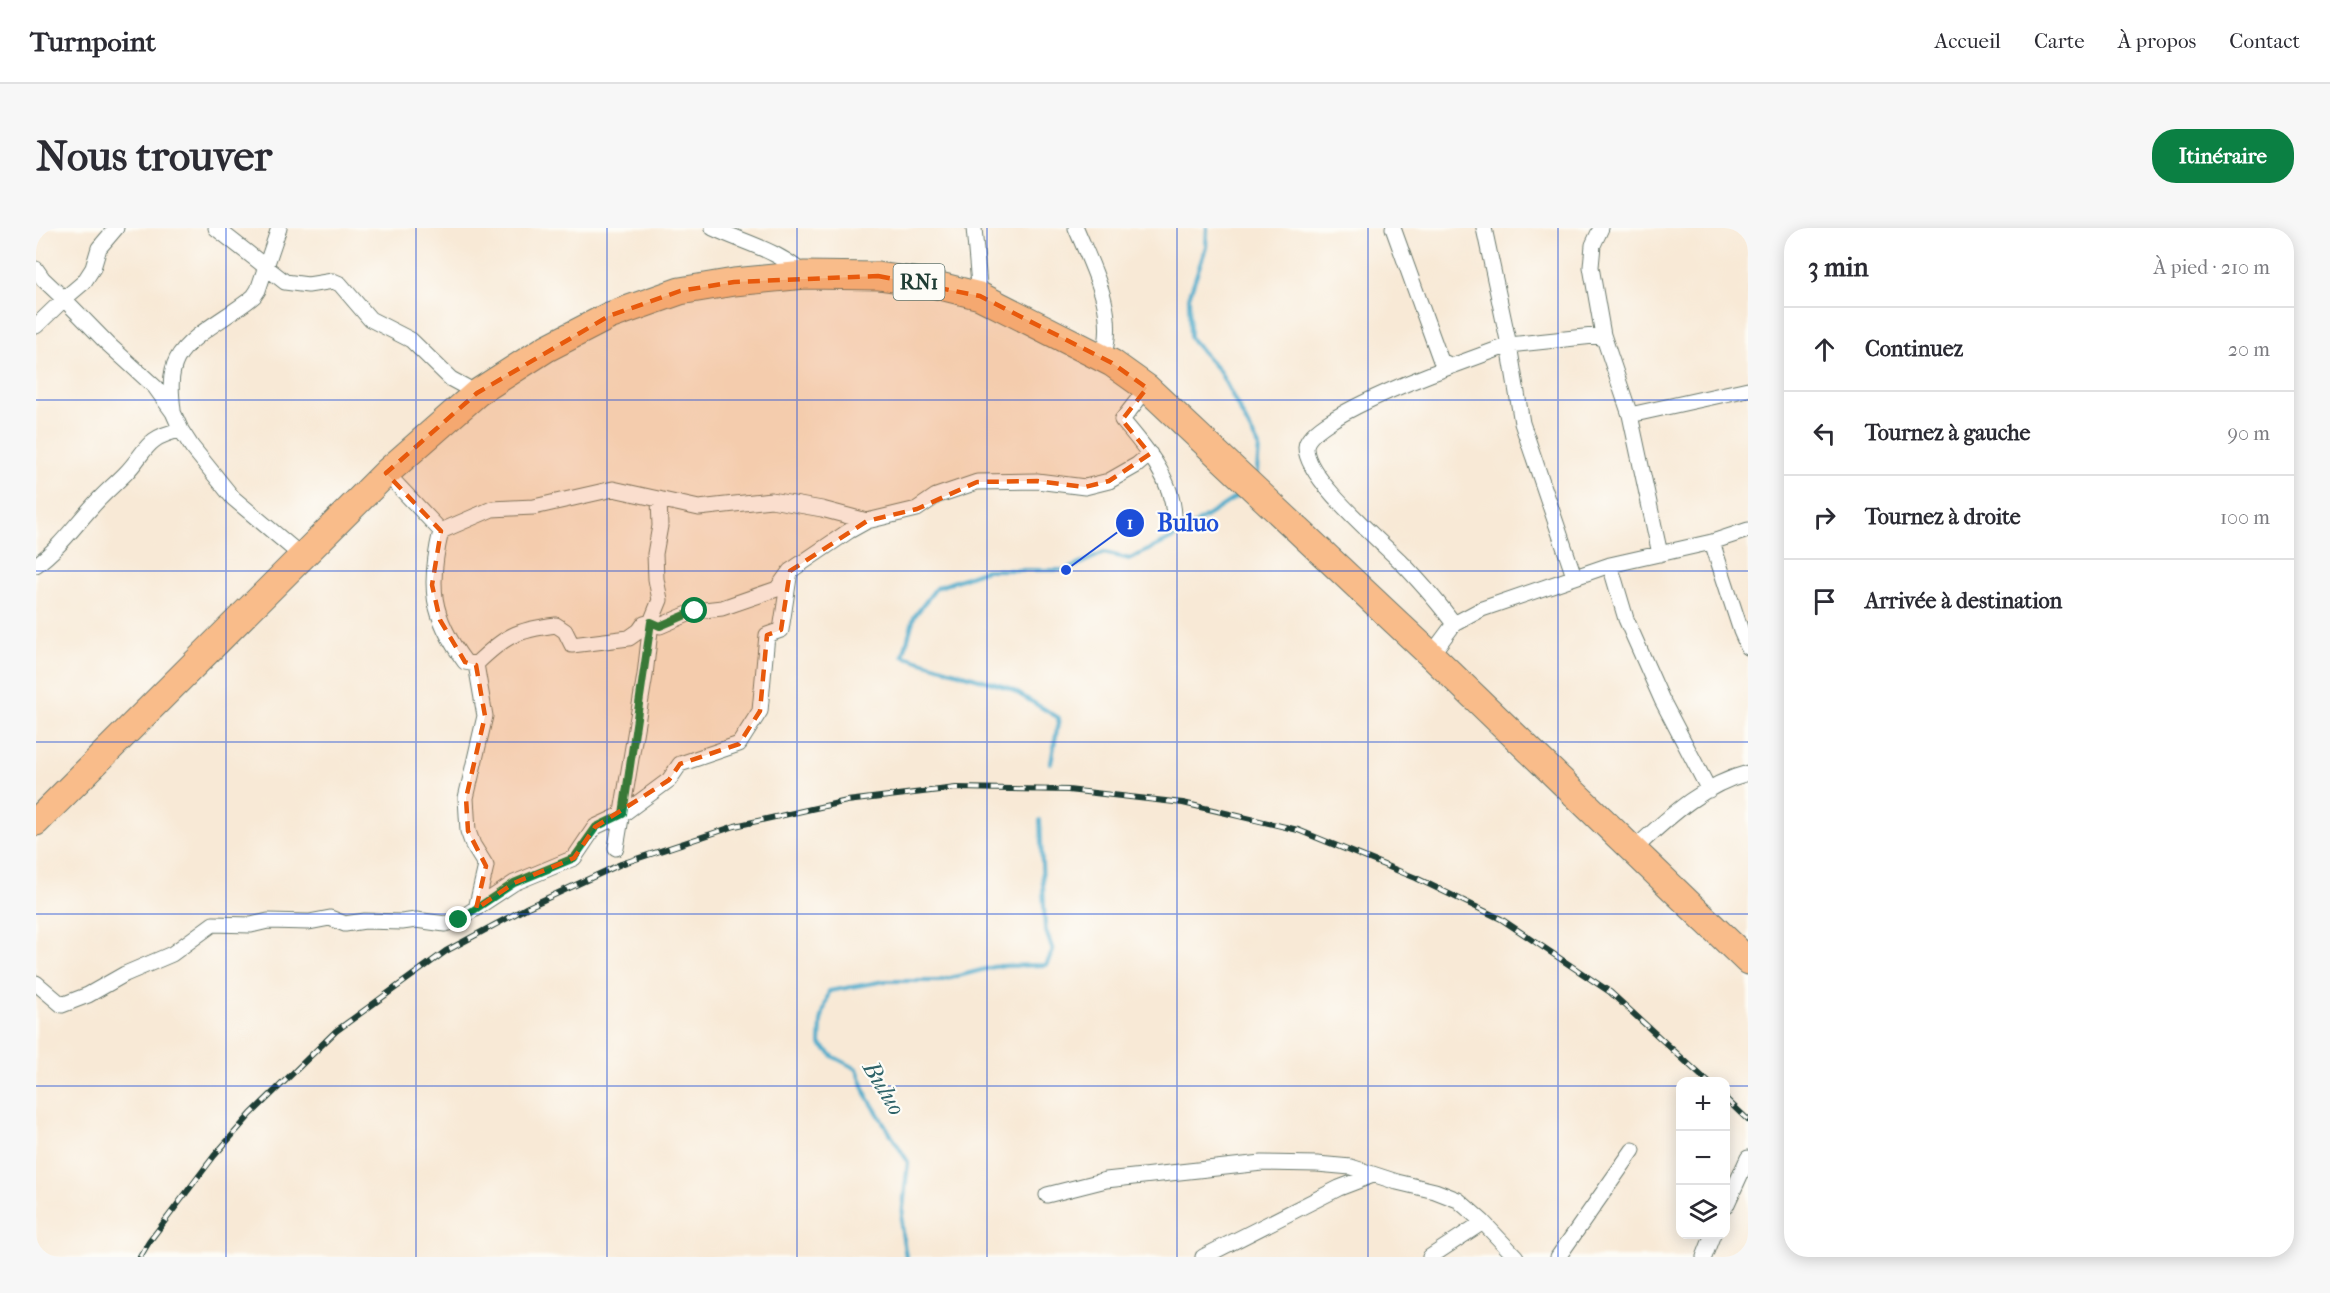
<!DOCTYPE html>
<html lang="fr">
<meta charset="utf-8">
<style>
:root{--surface:#fff;--page:#f7f7f7;--text:#2b2b33;--muted:#7c7c81;--line:#e1e1e2;--accent:#0b8043}
body{margin:0;font-family:"IM FELL French Canon",serif;background:var(--page);color:var(--text)}
.controls{position:absolute;right:18px;bottom:18px;display:grid;overflow:hidden;border-radius:12px;box-shadow:0 3px 15px #0003}
.controls button{width:54px;height:54px;display:grid;place-items:center;padding:0;border:0;border-bottom:2px solid var(--line);background:var(--surface);color:var(--text);font:30px sans-serif}
.stop{position:absolute;width:18px;height:18px;margin:-14px;border:4px solid #0b8043;border-radius:50%;background:#fff}
.stop.end{background:#0b8043;border-color:#fff;box-shadow:0 2px 6px #0008}
.list{margin:0;padding:0;list-style:none}
h2{display:flex;justify-content:space-between;align-items:center;height:78px;margin:0;padding:0 24px;font-size:26px}
h2 small{font-size:20px;font-weight:400;color:var(--muted)}
.list li{display:grid;grid-template-columns:39px 1fr auto;gap:18px;align-items:center;box-sizing:border-box;height:84px;padding:0 24px;border-top:2px solid var(--line)}
.list b{display:block;font-size:22px;white-space:nowrap}
.list em{font-size:20px;font-style:normal;color:var(--muted)}
.icon{flex:none;width:33px;height:33px;fill:none;stroke:currentColor;stroke-width:2;stroke-linecap:round;stroke-linejoin:round}
.map{position:relative;flex:none;width:1712px;height:1029px;overflow:hidden;border-radius:24px}
header{display:flex;align-items:center;gap:36px;box-sizing:border-box;height:84px;padding:0 30px;background:var(--surface);border-bottom:2px solid var(--line)}
header strong{font-size:28px}
nav{display:flex;gap:33px;margin-inline-start:auto;font-size:21px}
.intro{display:flex;align-items:center;justify-content:space-between;box-sizing:border-box;height:144px;padding:0 36px}
h1{margin:0;font-size:42px}
.button{padding:15px 27px;border-radius:24px;background:var(--accent);color:#fff;font-size:21px;font-weight:700}
main{display:flex;gap:36px;padding:0 36px}
aside{flex:1;background:var(--surface);border-radius:24px;box-shadow:0 3px 15px #0003}
.map>svg:first-child{display:block}
</style>
<header>
<strong>Turnpoint</strong>
<nav><a>Accueil</a><a>Carte</a><a>À propos</a><a>Contact</a></nav>
</header>
<div class="intro"><h1>Nous trouver</h1><a class="button">Itinéraire</a></div>
<main>
<div class="map">
<svg width="1712" height="1029" viewBox="0 0 1712 1029">
<rect width="100%" height="100%" fill="#fdfcf7"/>
<filter id="ink" filterUnits="userSpaceOnUse"><feTurbulence type="fractalNoise" baseFrequency=".0167" numOctaves="2"/><feDisplacementMap in="SourceGraphic" scale="12" xChannelSelector="R" yChannelSelector="G"/><feConvolveMatrix kernelMatrix="1 2 1 2 8 2 1 2 1" color-interpolation-filters="sRGB"/></filter>
<filter id="wash" filterUnits="userSpaceOnUse"><feTurbulence type="fractalNoise" baseFrequency=".008" numOctaves="4" result="noise"/><feDisplacementMap in="SourceGraphic" scale="24" xChannelSelector="R" yChannelSelector="G"/><feGaussianBlur stdDeviation="1.35" result="paint"/><feColorMatrix in="noise" values="0 0 0 0 0 0 0 0 0 0 0 0 0 0 0 0 0 1.4 0 .05"/><feComposite in="paint" operator="in"/></filter>
<g filter="url(#wash)">
<rect width="100%" height="100%" fill="#f8e9d6"/>
<g fill="none" stroke-linecap="round" stroke-linejoin="round">
<path stroke="#4baaca" stroke-width="4" d="M 1171,0 L 1170,19 L 1153,69 L 1154,110 L 1184,144 L 1223,219 L 1221,245
M 1015,535 L 1023,490 L 973,460 L 867,428 L 878,389 L 900,360 L 950,342 L 1030,342 L 1068,325 L 1094,331 L 1139,309 L 1203,267
M 870,1029 L 865,998 L 872,934 L 831,868 L 821,841 L 798,829 L 784,816 L 785,793 L 793,763 L 849,753 L 903,753 L 961,738 L 1010,737 L 1017,723 L 1009,700 L 1004,592"/>
</g>
</g>
<g filter="url(#ink)">
<g fill="none" stroke-linecap="round" stroke-linejoin="round">
<g stroke="#6b796d" stroke-width="17">
<path id="street" d="M 180,0 L 249,54 L 272,57 L 297,53 L 304,56 L 334,91 L 375,112 L 415,151 L 441,165
M 677,0 C 709,15 742,22 769,47
M 938,0 L 944,68
M 1040,0 C 1057,41 1082,85 1067,129
M 1357,0 L 1405,133 L 1416,138 L 1473,117 L 1567,107
M 1448,0 L 1473,117 L 1486,195 L 1538,348
M 1565,0 L 1557,17 L 1555,39 L 1567,107 L 1594,187 L 1624,326
M 0,41 L 7,51 L 28,71 L 48,54 L 57,40 L 63,20 L 80,0
M 0,98 L 28,71 L 72,116 L 119,159 L 137,184 L 145,202 L 156,219 L 197,270 L 267,329
M 1416,138 C 1391,147 1271,192 1270,219 C 1269,251 1346,314 1368,337 C 1386,356 1403,375 1418,396
M 1111,160 L 1086,192 C 1109,219 1136,250 1138,287
M 137,182 C 135,166 133,146 141,131 C 153,107 198,86 218,68 L 222,62 L 243,0
M 1594,187 L 1712,161
M 350,245 L 405,303 L 456,281 L 498,279 L 577,261 L 663,280 L 735,272 L 786,281 L 831,293
M 405,303 C 392,358 395,388 429,434 L 440,436 L 449,488 L 430,570 L 432,603 L 437,617 L 450,638 L 440,681
M 1676,314 L 1705,403 L 1712,419
M 0,337 C 22,321 37,300 55,280 C 65,268 77,258 88,247 C 112,223 107,210 145,202
M 1574,337 L 1590,391 L 1626,472 L 1673,562
M 1395,427 L 1418,396 L 1446,381 L 1574,337 L 1676,314 L 1712,302
M 440,436 C 469,408 480,402 520,397 L 529,403 L 536,417 L 593,410 L 603,403 L 608,396 L 615,394 L 624,398 L 659,383 L 686,380 L 741,361 L 754,343 L 813,303 L 831,293 L 881,281 L 900,268 L 941,254 L 1001,253 L 1049,259 L 1073,253 L 1101,237 L 1114,226
M 580,620 L 609,447 L 615,394 L 624,372 L 620,351 L 619,326 L 624,298 L 623,271
M 1596,623 C 1631,591 1665,557 1712,545
M 0,755 L 26,777 L 52,767 L 89,746 L 136,726 L 177,696 L 215,697 L 232,693 L 273,694 L 294,690 L 309,696 L 329,693 L 366,694 L 380,692 L 409,696 L 422,692 L 478,655 L 538,630 L 559,599 L 587,586 L 633,552 L 644,536 L 703,516 L 724,483 L 731,407 L 745,402 L 754,343
M 1011,967 L 1070,952 L 1226,935 L 1281,936 L 1315,939 L 1361,954 L 1399,963 L 1422,972 L 1447,994 L 1480,1029
M 1690,978 L 1712,930
M 1167,1029 L 1303,960 L 1337,947
M 1394,1029 L 1447,994
M 1522,1029 L 1597,922
M 1668,1029 L 1677,1006"/>
</g>
<g stroke="#6b796d" stroke-width="29">
<path id="highway" d="M 0,594 L 350,245 L 441,165 L 511,120 L 573,88 L 644,63 L 698,54 L 769,47 L 842,48 L 892,55 L 944,68 L 1076,135 L 1111,160 L 1395,427 L 1712,733"/>
</g>
<use href="#street" stroke="#fff" stroke-width="15"/>
<use href="#highway" stroke="#f9bc8a" stroke-width="27"/>
<g stroke="#1f3d34" stroke-width="6">
<path id="rail" d="M 1690,871 L 1712,892
M 104,1029 L 113,1014 L 178,928 L 215,886 L 300,803 L 410,723 L 492,679 L 585,636 L 699,598 L 811,573 L 920,560 L 1032,562 L 1147,575 L 1262,602 L 1380,650 L 1465,691 L 1574,764 L 1672,854"/>
</g>
<use href="#rail" stroke="#fdfcf7" stroke-width="4" stroke-dasharray="11" stroke-linecap="butt"/>
</g>
</g>
<g fill="none" stroke-linecap="round" stroke-linejoin="round" filter="url(#ink)">
<path stroke="#0b8043" stroke-width="8" d="M 423,692 L 478,655 L 538,630 L 560,599 L 587,586 L 615,394 L 624,398 L 659,383"/>
</g>
<path fill="#e8590c" fill-opacity="0.2" stroke="#e8590c" stroke-width="4.5" stroke-dasharray="12 8" stroke-linejoin="round" d="M 842,48 L 944,68 L 1076,135 L 1111,160 L 1086,192 L 1114,226 L 1073,253 L 1049,259 L 1001,253 L 941,254 L 881,281 L 831,293 L 754,343 L 745,402 L 731,407 L 724,483 L 703,516 L 644,536 L 633,552 L 559,599 L 538,630 L 478,655 L 440,681 L 450,638 L 432,603 L 430,570 L 449,488 L 440,437 L 429,434 L 404,392 L 396,357 L 405,303 L 350,245 L 441,165 L 573,88 L 644,63 L 698,54 Z"/>
<path fill="none" stroke="#1d4ed8" stroke-width="1.5" stroke-opacity="0.55" d="M 190,0 L 190,1029M 380,0 L 380,1029M 571,0 L 571,1029M 761,0 L 761,1029M 951,0 L 951,1029M 1141,0 L 1141,1029M 1332,0 L 1332,1029M 1522,0 L 1522,1029M 0,172 L 1712,172M 0,343 L 1712,343M 0,514 L 1712,514M 0,686 L 1712,686M 0,858 L 1644,858M 1690,858 L 1712,858"/>
<g text-anchor="middle" stroke-width="4.5" stroke-linejoin="round" paint-order="stroke">
<rect fill="#fdfcf7" stroke="#62766e" stroke-width="1.5" x="857.5" y="36" width="51" height="36" rx="4.5"/>
<g font-size="21" font-weight="bold" fill="#1f3d34">
<text x="883" y="61">RN1</text>
</g>
<g font-size="24" font-style="italic" fill="#2e6368" stroke="#fdfcf7">
<text transform="translate(848 860) rotate(59)" y="8">Buluo</text>
</g>
</g>
<path fill="none" stroke="#1d4ed8" stroke-width="2" d="M1030 342L1094 295"/>
<g fill="#1d4ed8" stroke="#fdfcf7" stroke-width="2">
<circle cx="1030" cy="342" r="6"/>
<circle cx="1094" cy="295" r="15"/>
</g>
<g font-size="18" text-anchor="middle" font-weight="bold" fill="#fff">
<text x="1094" y="301">1</text>
</g>
<g font-size="24" text-anchor="middle" font-weight="bold" fill="#1d4ed8" stroke="#fdfcf7" stroke-width="4.5" stroke-linejoin="round" paint-order="stroke">
<text x="1152" y="303">Buluo</text>
</g>
</svg>
<div class="controls">
<button>+</button>
<button>−</button>
<button><svg class="icon" aria-label="layers" viewBox="0 0 24 24"><path d="M12 4l9 5-9 5-9-5zM3 14l9 5 9-5"/></svg></button>
</div>
<div class="stop" style="left:659px;top:383px"></div>
<div class="stop end" style="left:423px;top:692px"></div>
</div>
<aside>
<h2>3 min<small>À pied · 210 m</small></h2>
<ul class="list">
<li><svg class="icon" aria-label="ahead" viewBox="0 0 24 24"><path d="M12 20V5M6 11l6-6 6 6"/></svg><div><b>Continuez</b></div><em>20 m</em></li>
<li><svg class="icon" aria-label="left" viewBox="0 0 24 24"><path d="M17 20v-9H6M10 6l-5 5 5 5"/></svg><div><b>Tournez à gauche</b></div><em>90 m</em></li>
<li><svg class="icon" aria-label="right" viewBox="0 0 24 24"><path d="M7 20v-9h11M14 6l5 5-5 5"/></svg><div><b>Tournez à droite</b></div><em>100 m</em></li>
<li><svg class="icon" aria-label="arrive" viewBox="0 0 24 24"><path d="M6 21V4h12l-3 4 3 4H6"/></svg><div><b>Arrivée à destination</b></div></li>
</ul>
</aside>
</main>
